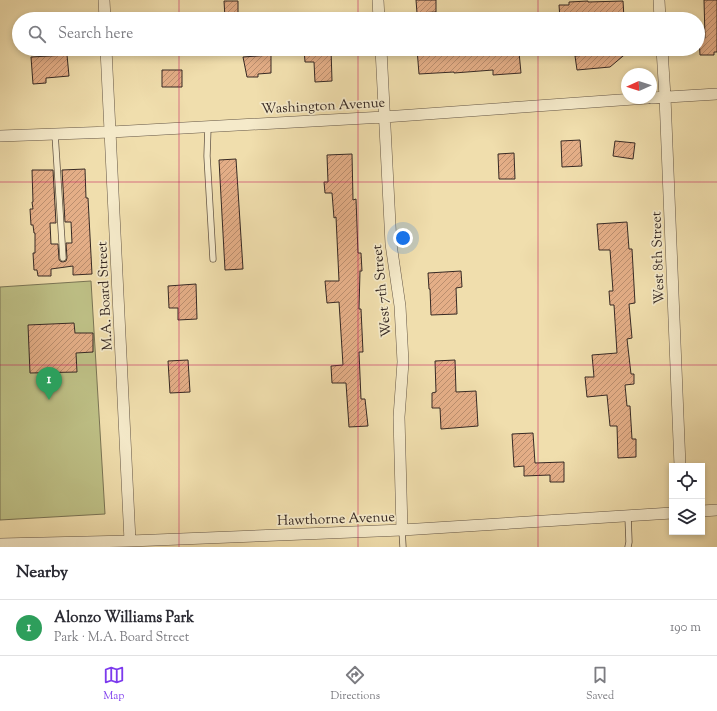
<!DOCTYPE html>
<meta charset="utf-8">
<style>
:root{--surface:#fff;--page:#f7f7f7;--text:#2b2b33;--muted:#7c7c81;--line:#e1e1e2;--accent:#7c3aed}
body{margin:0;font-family:"Sorts Mill Goudy",serif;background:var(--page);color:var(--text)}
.controls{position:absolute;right:12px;bottom:12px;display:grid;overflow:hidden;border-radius:0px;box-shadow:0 2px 6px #0003}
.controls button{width:36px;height:36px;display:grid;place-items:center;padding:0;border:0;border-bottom:1px solid var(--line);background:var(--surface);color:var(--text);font:20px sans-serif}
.compass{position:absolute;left:621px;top:68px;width:36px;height:36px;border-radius:50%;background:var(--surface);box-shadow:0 2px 6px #0003;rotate:267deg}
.you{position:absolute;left:403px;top:238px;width:14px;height:14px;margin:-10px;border:3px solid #fff;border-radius:50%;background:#1a73e8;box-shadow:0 0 0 6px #1a73e833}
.badge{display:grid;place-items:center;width:26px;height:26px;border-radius:50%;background:var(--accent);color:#fff;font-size:13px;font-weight:700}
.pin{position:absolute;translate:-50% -33px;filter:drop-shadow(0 1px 2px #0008)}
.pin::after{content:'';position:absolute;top:21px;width:14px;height:12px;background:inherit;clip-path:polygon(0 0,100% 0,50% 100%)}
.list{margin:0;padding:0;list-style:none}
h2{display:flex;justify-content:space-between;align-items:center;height:52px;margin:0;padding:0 16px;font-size:17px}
h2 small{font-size:13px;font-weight:400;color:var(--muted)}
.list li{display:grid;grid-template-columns:26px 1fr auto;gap:12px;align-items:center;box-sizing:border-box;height:56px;padding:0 16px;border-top:1px solid var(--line)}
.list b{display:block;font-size:15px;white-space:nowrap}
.list p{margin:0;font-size:13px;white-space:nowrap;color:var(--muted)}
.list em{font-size:13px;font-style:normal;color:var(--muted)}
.icon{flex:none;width:22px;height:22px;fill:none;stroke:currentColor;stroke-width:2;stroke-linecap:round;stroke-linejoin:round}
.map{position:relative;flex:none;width:717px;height:547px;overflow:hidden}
.search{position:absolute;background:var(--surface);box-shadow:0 2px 6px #0003;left:12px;right:12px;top:12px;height:44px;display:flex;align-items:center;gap:10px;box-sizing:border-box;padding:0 14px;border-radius:22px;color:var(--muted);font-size:15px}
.sheet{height:108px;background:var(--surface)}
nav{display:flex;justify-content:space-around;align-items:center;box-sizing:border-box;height:56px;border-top:1px solid var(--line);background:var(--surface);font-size:11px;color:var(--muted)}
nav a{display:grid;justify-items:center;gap:2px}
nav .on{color:var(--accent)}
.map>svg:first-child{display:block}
</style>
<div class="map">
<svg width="717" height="547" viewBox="0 0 717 547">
<defs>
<pattern id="building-hatch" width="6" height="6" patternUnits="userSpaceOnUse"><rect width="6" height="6" fill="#e4ae87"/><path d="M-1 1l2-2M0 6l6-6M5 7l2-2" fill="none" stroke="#ba8e6e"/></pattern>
</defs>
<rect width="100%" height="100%" fill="#f0dead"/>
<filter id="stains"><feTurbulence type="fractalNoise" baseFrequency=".005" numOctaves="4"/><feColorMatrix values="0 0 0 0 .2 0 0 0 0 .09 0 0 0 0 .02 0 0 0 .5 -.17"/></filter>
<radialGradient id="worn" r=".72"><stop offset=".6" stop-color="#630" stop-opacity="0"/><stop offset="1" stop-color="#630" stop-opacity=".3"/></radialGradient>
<path fill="#bec086" stroke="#7a7455" d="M 91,281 L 105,514 L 0,520 L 0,287 Z"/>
<path fill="url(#building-hatch)" stroke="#362924" d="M 416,0 L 436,0 L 436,12 L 417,13 Z
M 704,0 L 717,0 L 717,52 L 714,52 L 714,55 L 700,55 L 699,38 L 705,38 Z
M 224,1 L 238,1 L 238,18 L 225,18 Z
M 588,1 L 588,2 L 623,1 L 624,18 L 604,19 L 560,19 L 559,5 L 569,5 L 569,2 Z
M 304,49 L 331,49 L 332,81 L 315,82 L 314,62 L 305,62 Z
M 417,49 L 477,49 L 477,55 L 519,52 L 521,73 L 493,75 L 493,70 L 454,73 L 454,72 L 419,74 Z
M 629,51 L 610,67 L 577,70 L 575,56 Z
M 67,55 L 69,76 L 46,78 L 46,83 L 33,84 L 31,57 Z
M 271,55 L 271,73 L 258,74 L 258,77 L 247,77 L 243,57 Z
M 162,70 L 182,70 L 182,87 L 162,87 Z
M 580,140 L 582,166 L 562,167 L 561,141 Z
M 615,141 L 635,143 L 633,159 L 613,156 Z
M 514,153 L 515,179 L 499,179 L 498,154 Z
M 352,154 L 353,200 L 356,199 L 358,253 L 361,253 L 362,271 L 360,271 L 359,309 L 361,309 L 363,352 L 359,352 L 361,399 L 365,399 L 368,426 L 349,427 L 346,383 L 332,383 L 331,366 L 343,365 L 339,302 L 327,303 L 325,281 L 339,281 L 336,217 L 334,218 L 332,193 L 325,193 L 324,182 L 328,182 L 327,155 Z
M 236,159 L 243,269 L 225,270 L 219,160 Z
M 85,169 L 86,198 L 88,198 L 92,274 L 73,275 L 73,266 L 51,269 L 51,276 L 38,276 L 37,270 L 34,270 L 33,253 L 35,253 L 35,233 L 34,233 L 33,225 L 31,225 L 30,209 L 33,209 L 32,202 L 33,202 L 32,170 L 53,170 L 56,223 L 50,223 L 51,244 L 58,244 L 59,259 L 60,261 L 63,262 L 66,261 L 67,258 L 66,243 L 72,243 L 71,222 L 65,222 L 62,170 Z
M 627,222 L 629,249 L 632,249 L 635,303 L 629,304 L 632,338 L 627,339 L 631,374 L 634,374 L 634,384 L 625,385 L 627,406 L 630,406 L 632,439 L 636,439 L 636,457 L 618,458 L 617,426 L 610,426 L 607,395 L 587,397 L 585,377 L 594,377 L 592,355 L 617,353 L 614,305 L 610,305 L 609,291 L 613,291 L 610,250 L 599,250 L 597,224 Z
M 461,271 L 462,287 L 456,288 L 457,314 L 431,315 L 430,289 L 429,289 L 428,273 Z
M 196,284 L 197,319 L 178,320 L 178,308 L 169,308 L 168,286 Z
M 74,323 L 75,333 L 93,333 L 93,352 L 76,353 L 77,372 L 30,373 L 28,325 Z
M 188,360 L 190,392 L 170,393 L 168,361 Z
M 455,360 L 456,392 L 476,391 L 478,426 L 441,429 L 440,408 L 432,408 L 432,393 L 436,392 L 435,361 Z
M 533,433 L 535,463 L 564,462 L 564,482 L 550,482 L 550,475 L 524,476 L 524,466 L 514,467 L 512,434 Z"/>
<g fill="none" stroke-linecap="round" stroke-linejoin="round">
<g stroke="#645646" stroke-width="7">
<path id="lane" d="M 208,127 L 207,156 L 213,259
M 55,134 L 63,258
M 402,530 L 403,547
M 628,547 L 629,542 L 628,516"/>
</g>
<g stroke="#645646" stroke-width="12">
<path id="street" d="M 104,0 L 105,19
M 378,0 L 379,19
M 659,0 L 660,19
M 106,49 L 130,541
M 381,49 L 391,244 L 400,306 L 403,362 L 399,417 L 402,530
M 662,49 L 665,97 L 680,466
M 651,98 L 717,94
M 0,136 L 111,132 L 384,117 L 648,98
M 702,511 L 717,510
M 0,544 L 130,541 L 402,530 L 672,513"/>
</g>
<use href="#lane" stroke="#f5eaca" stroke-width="5.5"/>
<use href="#street" stroke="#f5eaca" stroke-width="11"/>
</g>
<path fill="none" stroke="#c2185b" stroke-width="1" stroke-opacity="0.55" d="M 179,0 L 179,19M 358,0 L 358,19M 538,0 L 538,19M 179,49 L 179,547M 358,49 L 358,547M 538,49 L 538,547M 0,182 L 717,182M 0,365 L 717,365"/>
<g text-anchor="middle" stroke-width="3.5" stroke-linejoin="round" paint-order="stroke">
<g font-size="14" fill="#362924" stroke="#f5eaca">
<text transform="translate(323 105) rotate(-3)" y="5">Washington Avenue</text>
<text transform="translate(657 258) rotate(-92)" y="5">West 8th Street</text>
<text transform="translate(381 291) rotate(-96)" y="5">West 7th Street</text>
<text transform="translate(104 296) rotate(-93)" y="5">M.A. Board Street</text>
<text transform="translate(336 518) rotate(-2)" y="5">Hawthorne Avenue</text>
</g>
</g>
<rect width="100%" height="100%" filter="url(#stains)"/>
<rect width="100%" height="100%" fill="url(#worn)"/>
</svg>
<div class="controls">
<button><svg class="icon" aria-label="locate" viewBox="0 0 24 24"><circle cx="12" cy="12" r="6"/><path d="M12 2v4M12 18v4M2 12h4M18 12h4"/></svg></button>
<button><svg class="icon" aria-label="layers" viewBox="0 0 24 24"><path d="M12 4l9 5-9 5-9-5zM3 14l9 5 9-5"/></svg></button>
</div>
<svg class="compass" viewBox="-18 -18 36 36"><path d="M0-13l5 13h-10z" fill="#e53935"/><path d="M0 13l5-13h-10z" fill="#7c7c81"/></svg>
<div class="you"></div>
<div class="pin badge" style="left:49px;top:400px;background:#2e9e5b">1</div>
<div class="search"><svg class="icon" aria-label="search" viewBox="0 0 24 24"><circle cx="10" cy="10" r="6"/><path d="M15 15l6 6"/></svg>Search here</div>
</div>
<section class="sheet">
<h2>Nearby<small></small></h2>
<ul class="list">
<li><span class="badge" style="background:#2e9e5b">1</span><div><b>Alonzo Williams Park</b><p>Park · M.A. Board Street</p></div><em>190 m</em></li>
</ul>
</section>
<nav>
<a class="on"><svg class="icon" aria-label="map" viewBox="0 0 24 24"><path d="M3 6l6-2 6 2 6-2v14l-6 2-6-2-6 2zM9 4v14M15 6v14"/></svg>Map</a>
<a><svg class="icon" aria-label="directions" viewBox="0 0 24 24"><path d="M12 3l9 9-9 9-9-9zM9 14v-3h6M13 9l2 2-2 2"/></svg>Directions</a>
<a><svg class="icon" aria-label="saved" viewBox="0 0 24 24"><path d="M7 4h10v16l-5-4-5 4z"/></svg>Saved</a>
</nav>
